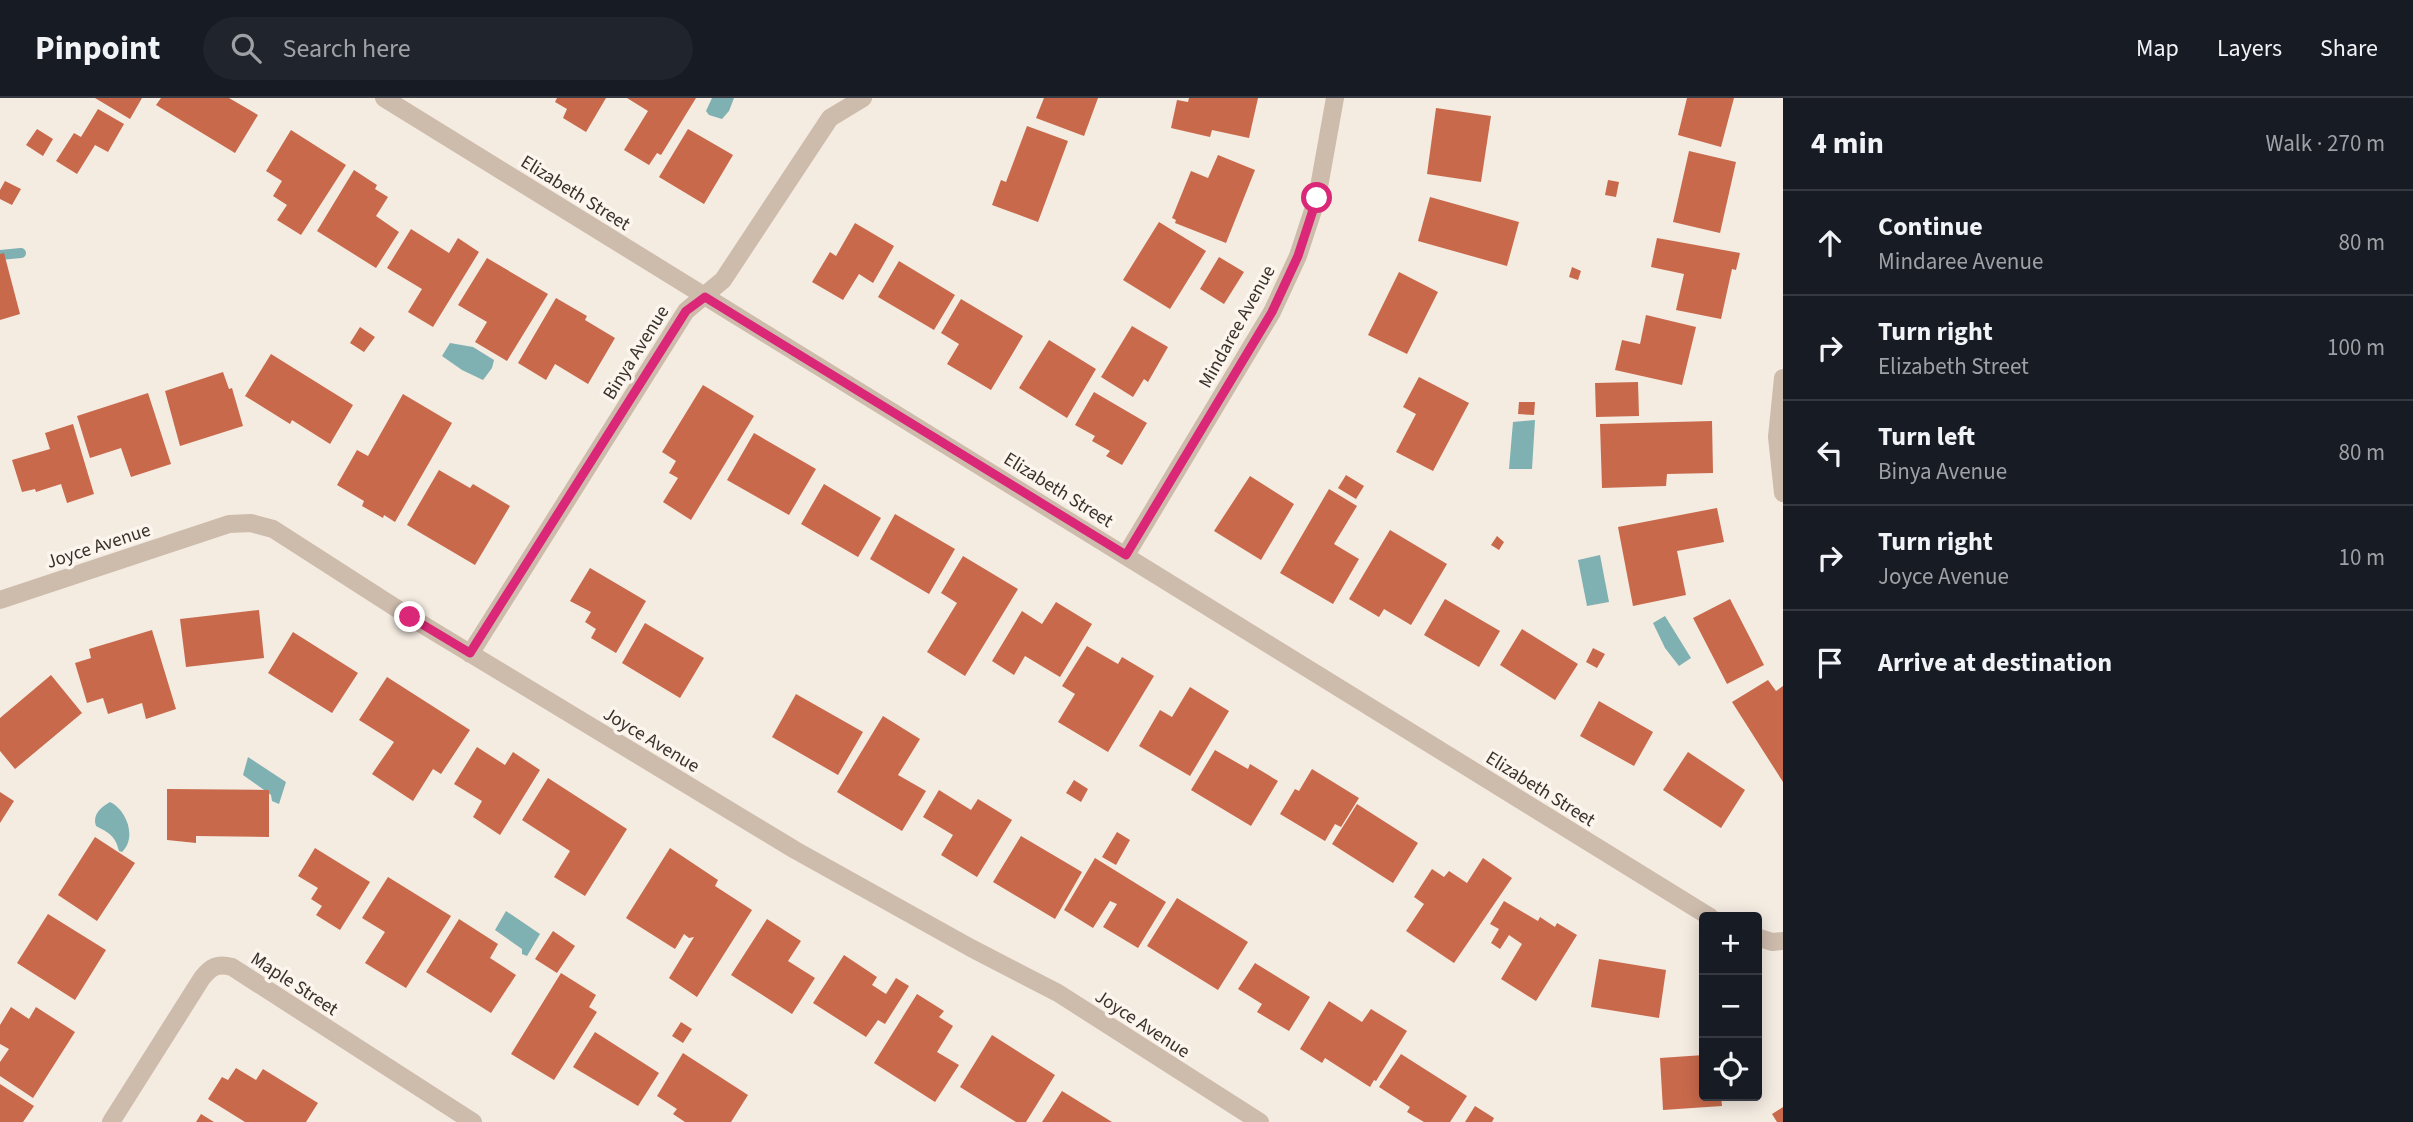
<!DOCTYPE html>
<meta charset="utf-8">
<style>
:root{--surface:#171b24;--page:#20242c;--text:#f1f3f6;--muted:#9ea1a6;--line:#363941}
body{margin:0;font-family:"Source Sans 3",sans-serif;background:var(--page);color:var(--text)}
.controls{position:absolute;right:21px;bottom:21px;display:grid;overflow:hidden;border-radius:7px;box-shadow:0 4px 18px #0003}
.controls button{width:63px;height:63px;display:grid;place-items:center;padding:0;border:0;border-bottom:2px solid var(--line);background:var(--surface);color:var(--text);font:35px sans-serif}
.stop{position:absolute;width:21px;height:21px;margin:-16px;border:5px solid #db2777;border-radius:50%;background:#fff}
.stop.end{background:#db2777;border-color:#fff;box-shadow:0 2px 7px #0008}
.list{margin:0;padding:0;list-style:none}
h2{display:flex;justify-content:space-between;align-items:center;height:91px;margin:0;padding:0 28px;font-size:30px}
h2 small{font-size:23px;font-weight:400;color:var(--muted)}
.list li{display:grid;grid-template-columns:46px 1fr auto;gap:21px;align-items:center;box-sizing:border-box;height:105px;padding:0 28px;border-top:2px solid var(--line)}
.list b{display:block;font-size:26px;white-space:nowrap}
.list p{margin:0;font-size:23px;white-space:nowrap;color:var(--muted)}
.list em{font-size:23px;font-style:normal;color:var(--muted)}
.icon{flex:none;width:38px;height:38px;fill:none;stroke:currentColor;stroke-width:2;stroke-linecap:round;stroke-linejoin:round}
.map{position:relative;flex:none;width:1783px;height:1024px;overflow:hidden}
header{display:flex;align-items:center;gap:42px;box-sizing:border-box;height:98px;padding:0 35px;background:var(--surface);border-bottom:2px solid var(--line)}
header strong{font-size:33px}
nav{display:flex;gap:38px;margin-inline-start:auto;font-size:24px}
.search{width:490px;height:63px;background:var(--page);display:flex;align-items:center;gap:18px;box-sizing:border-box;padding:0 24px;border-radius:38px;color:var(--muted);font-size:26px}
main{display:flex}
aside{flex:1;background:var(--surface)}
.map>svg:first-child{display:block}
</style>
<header>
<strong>Pinpoint</strong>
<div class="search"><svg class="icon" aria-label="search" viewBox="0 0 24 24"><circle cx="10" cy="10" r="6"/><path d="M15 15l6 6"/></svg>Search here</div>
<nav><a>Map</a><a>Layers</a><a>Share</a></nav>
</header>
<main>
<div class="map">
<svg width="1783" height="1024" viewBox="0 0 1783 1024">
<rect width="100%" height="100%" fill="#f4ebe1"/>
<path fill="#7fb0b2" d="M 712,0 L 734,0 L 729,13 L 722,21 L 709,17 L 706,13 Z
M 450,245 L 473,249 L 494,262 L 492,270 L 483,282 L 462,272 L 442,258 Z
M 1535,322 L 1532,371 L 1509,371 L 1513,324 Z
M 1600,457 L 1609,504 L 1587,508 L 1578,462 Z
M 1665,518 L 1691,560 L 1679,568 L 1665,550 L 1653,525 Z
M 248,659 L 286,684 L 279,706 L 272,703 L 271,697 L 243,677 Z
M 110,704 C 127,712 137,740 122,754 L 119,753 C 115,737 109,735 96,728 C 92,717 101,709 110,704 Z
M 506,813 L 540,836 L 527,858 L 522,856 L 522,851 L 495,832 Z"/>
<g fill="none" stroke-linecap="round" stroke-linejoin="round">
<path stroke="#7fb0b2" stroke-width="10" d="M 0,157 L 21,155"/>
</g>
<path fill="#c8694b" d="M 95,0 L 142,0 L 130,21 Z
M 161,0 L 229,0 L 258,17 L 235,55 L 156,7 Z
M 557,0 L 606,0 L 586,34 L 563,20 L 567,11 L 555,4 Z
M 627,0 L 696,0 L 661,57 L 657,55 L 649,67 L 624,52 L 648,13 Z
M 1044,0 L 1098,0 L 1084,38 L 1036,20 Z
M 1189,0 L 1258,0 L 1249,40 L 1212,32 L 1210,39 L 1171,30 L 1177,2 L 1188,4 Z
M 1687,0 L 1734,0 L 1721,49 L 1678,37 Z
M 1436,10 L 1491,18 L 1481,84 L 1427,76 Z
M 98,11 L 124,26 L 108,54 L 95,47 L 77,76 L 56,63 L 74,35 L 81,39 Z
M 1027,28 L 1068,43 L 1038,124 L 992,107 L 1001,82 L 1006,84 Z
M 37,31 L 53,41 L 43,58 L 26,47 Z
M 688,31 L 733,57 L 704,106 L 659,79 Z
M 291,32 L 346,67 L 301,137 L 277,122 L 287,107 L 273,98 L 282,83 L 266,73 Z
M 1689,53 L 1736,64 L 1720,135 L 1673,124 Z
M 1218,57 L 1255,72 L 1226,145 L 1175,125 L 1176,122 L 1172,120 L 1191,73 L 1208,80 Z
M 354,72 L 377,87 L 375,91 L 388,99 L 376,118 L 399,134 L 376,170 L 317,133 Z
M 1608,82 L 1619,84 L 1616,99 L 1605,97 Z
M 5,83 L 21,91 L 12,107 L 0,101 L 0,92 Z
M 1430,99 L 1519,124 L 1507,168 L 1418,143 Z
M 1159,124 L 1206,153 L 1170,211 L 1123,182 Z
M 855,125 L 894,148 L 873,185 L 859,176 L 843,202 L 812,184 L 830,154 L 836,158 Z
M 411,131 L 449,155 L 458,140 L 479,154 L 433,229 L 408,214 L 422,191 L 387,170 Z
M 1657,140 L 1740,155 L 1736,172 L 1732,171 L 1721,221 L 1676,212 L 1684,176 L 1651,169 Z
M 4,155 L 20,216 L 0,222 L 0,156 Z
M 1219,159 L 1244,174 L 1224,206 L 1200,191 Z
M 487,160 L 548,196 L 507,263 L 475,244 L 487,224 L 458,207 Z
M 899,163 L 955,197 L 934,232 L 878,199 Z
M 1572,169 L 1581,173 L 1578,182 L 1569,179 Z
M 1399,174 L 1438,194 L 1407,256 L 1368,237 Z
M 556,200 L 587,218 L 585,222 L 615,240 L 588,286 L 555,266 L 546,282 L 518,265 Z
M 961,201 L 1023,238 L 991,292 L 947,266 L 959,246 L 941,235 Z
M 1646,217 L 1696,229 L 1682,287 L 1615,272 L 1622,242 L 1640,246 Z
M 1132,228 L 1168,249 L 1148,284 L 1144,281 L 1133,299 L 1101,279 Z
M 360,229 L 375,239 L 364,254 L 350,245 Z
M 1049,242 L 1096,271 L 1067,320 L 1019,290 Z
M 271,256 L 353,307 L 330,346 L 292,322 L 290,326 L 245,298 Z
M 223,274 L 229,291 L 232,290 L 243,328 L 180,348 L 165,293 Z
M 1419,279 L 1469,305 L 1433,373 L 1396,354 L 1416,316 L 1403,309 Z
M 1638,284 L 1639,318 L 1596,319 L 1595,285 Z
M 703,287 L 754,318 L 691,422 L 663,404 L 678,380 L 669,375 L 676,363 L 662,354 Z
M 1094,294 L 1147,325 L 1122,367 L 1106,358 L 1110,353 L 1092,343 L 1095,338 L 1075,327 Z
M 148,295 L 171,366 L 131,379 L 121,350 L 90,360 L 77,318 Z
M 403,296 L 452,325 L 395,424 L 384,417 L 383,420 L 362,408 L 364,403 L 337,387 L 357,352 L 368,358 Z
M 1519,304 L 1535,304 L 1534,317 L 1518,316 Z
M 1712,323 L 1713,375 L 1667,376 L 1666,388 L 1602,390 L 1600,326 Z
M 73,326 L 94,396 L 67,405 L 61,386 L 36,394 L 35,391 L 22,394 L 12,362 L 50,351 L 45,335 Z
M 754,335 L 816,371 L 789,417 L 727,382 Z
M 439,372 L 470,390 L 473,386 L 510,408 L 475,467 L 407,427 Z
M 1346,377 L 1364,388 L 1356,401 L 1338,390 Z
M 1250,378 L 1294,406 L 1261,462 L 1214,433 Z
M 824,386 L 881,420 L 858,459 L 801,426 Z
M 1329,391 L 1357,408 L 1334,446 L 1359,461 L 1333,506 L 1280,475 Z
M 1717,410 L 1724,444 L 1677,453 L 1686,497 L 1633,508 L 1618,429 Z
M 895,416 L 955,451 L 929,496 L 870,461 Z
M 1390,432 L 1447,466 L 1411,527 L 1384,511 L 1379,519 L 1349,501 Z
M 1497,438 L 1504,444 L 1499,452 L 1491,447 Z
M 963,458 L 1018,491 L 965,578 L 927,554 L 957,505 L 941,495 Z
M 590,470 L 646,503 L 616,555 L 591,540 L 596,531 L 585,524 L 591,514 L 570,503 Z
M 1445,501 L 1500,533 L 1479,569 L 1424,537 Z
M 1730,501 L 1764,567 L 1727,586 L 1693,520 Z
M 1056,504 L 1092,526 L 1060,579 L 1025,558 L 1014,577 L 992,563 L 1022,513 L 1042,526 Z
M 259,512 L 264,560 L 186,569 L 180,521 Z
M 645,525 L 704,560 L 680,600 L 622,565 Z
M 1522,531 L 1578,566 L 1555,602 L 1500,567 Z
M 152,532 L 176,611 L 146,621 L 142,605 L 108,616 L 103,600 L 87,605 L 75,565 L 91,560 L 89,551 Z
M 293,534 L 358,575 L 332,615 L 268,575 Z
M 1087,548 L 1118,566 L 1122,559 L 1154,578 L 1108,654 L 1058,624 L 1075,596 L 1062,588 Z
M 1593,550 L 1605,556 L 1597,570 L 1586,564 Z
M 51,577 L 82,615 L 15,671 L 0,653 L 0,620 Z
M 387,579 L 470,632 L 441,676 L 433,671 L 413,703 L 372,676 L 394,644 L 359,622 Z
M 1768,582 L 1776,593 L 1783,588 L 1783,684 L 1732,604 Z
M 1190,589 L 1229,613 L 1190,678 L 1139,648 L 1160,612 L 1172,619 Z
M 796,596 L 863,634 L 838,677 L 772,639 Z
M 1599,603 L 1653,634 L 1634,668 L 1580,638 Z
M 883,618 L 920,641 L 898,677 L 926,693 L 902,733 L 837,694 Z
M 477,649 L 505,667 L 513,654 L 540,672 L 500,737 L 473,719 L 482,703 L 454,686 Z
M 1215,652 L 1248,671 L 1250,666 L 1278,683 L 1251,728 L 1191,692 Z
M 1688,654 L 1745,692 L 1721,730 L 1663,692 Z
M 1312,671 L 1359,700 L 1341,729 L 1335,726 L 1325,743 L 1280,716 L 1295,691 L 1299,693 Z
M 548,680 L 627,731 L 585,798 L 554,779 L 570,753 L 522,722 Z
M 1074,682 L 1088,691 L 1081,704 L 1066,695 Z
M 167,691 L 269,692 L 269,739 L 196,738 L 196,745 L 167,742 Z
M 939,692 L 971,712 L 978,701 L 1012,722 L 977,779 L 941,757 L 953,737 L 923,719 Z
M 0,694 L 14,703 L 0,725 Z
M 1357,706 L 1418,745 L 1393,785 L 1332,746 Z
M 1117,734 L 1130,742 L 1116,767 L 1102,759 Z
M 1021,738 L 1082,774 L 1055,821 L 993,784 Z
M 95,739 L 135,765 L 97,823 L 58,797 Z
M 315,750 L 370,784 L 340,832 L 316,817 L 322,808 L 311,801 L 318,790 L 298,778 Z
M 670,750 L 718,782 L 715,788 L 752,812 L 697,899 L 669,880 L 694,839 L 689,840 L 684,836 L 675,851 L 626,820 Z
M 1095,760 L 1166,804 L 1138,850 L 1103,829 L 1117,806 L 1110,803 L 1093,830 L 1064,812 Z
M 1483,760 L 1512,780 L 1454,865 L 1406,833 L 1424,806 L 1414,799 L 1432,771 L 1444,779 L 1449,773 L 1467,785 Z
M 388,779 L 451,818 L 406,890 L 365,865 L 385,834 L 362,820 Z
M 1177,800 L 1248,844 L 1218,892 L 1147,848 Z
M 1504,803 L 1538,823 L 1540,819 L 1555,829 L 1557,825 L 1577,837 L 1536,903 L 1501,881 L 1522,846 L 1509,837 L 1500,851 L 1491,845 L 1499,831 L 1490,826 Z
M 48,816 L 106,852 L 75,902 L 17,865 Z
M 459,821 L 498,846 L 490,860 L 516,877 L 491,915 L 426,874 Z
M 767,821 L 801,843 L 788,863 L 815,880 L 792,916 L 731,877 Z
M 553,833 L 575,848 L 557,875 L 535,861 Z
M 844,857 L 877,879 L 872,887 L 886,896 L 896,880 L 909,888 L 885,926 L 878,922 L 866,939 L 813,905 Z
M 1599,861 L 1666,872 L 1659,920 L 1591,909 Z
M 1255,865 L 1310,899 L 1289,933 L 1257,914 L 1262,906 L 1238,891 Z
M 561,875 L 596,897 L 589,909 L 597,914 L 554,982 L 511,956 Z
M 917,896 L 944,913 L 939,919 L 953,928 L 937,954 L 959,967 L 935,1004 L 874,965 Z
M 1329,903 L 1362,924 L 1371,911 L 1407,933 L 1376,983 L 1374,982 L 1370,989 L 1325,960 L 1322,965 L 1300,951 Z
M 11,909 L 29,921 L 36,909 L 75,934 L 33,1000 L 0,978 L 0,964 L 9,951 L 0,946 L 0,927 Z
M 681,924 L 692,931 L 683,945 L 672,938 Z
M 595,934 L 659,975 L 638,1008 L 573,969 Z
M 992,937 L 1055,977 L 1026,1024 L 1016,1024 L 960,989 Z
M 683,955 L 748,997 L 731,1024 L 685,1024 L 673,1016 L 677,1011 L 657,998 Z
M 1401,956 L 1467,998 L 1450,1024 L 1424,1024 L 1407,1014 L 1410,1009 L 1379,989 Z
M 1704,957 L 1704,998 L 1721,998 L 1722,1008 L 1663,1012 L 1660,960 Z
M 236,970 L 256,982 L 263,971 L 318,1005 L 306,1024 L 245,1024 L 208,1001 L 222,979 L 228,982 Z
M 0,986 L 34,1008 L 23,1024 L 0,1024 Z
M 1062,993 L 1112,1024 L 1042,1024 Z
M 1475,1008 L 1494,1020 L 1492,1024 L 1465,1024 Z
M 1783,1009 L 1783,1024 L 1777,1024 L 1772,1016 Z
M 201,1016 L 214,1024 L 196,1024 Z"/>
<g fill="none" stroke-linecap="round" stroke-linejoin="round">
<path stroke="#cdbbac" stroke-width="18" d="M 384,0 L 1710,819
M 1783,280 L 1777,339 L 1783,395
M 1126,457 L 1272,214 L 1298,158 L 1317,100 L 1335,0
M 0,502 L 229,426 L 251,425 L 273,431 L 410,519 L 795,752 L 971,850 L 1058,895 L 1260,1024
M 470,556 L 686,213 L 723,182 L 830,20 L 863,0
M 1757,839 L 1772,844 L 1783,843
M 111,1024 L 202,880 C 211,869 217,865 232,869 L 473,1024"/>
</g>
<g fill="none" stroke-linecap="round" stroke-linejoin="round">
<path stroke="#db2777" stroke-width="9" d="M 410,519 L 470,555 L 686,213 L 705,199 L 1126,457 L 1272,214 L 1298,158 L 1317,100"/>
</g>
<g text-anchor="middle" stroke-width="7" stroke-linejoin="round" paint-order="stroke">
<g font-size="19" fill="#3b302b" stroke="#fbf5ee">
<text transform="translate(576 94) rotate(32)" y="7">Elizabeth Street</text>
<text transform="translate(1236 228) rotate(-61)" y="7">Mindaree Avenue</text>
<text transform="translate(635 254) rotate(-58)" y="7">Binya Avenue</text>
<text transform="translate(1059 391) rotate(32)" y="7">Elizabeth Street</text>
<text transform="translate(98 447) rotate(-18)" y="7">Joyce Avenue</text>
<text transform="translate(652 641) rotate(31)" y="7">Joyce Avenue</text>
<text transform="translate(1541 690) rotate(32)" y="7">Elizabeth Street</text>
<text transform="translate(295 885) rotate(33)" y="7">Maple Street</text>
<text transform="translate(1143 925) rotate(33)" y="7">Joyce Avenue</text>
</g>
</g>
</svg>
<div class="controls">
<button>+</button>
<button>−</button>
<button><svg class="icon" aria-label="locate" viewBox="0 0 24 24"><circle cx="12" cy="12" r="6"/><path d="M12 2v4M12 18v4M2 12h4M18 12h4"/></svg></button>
</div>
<div class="stop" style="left:1317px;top:100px"></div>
<div class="stop end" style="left:410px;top:519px"></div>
</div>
<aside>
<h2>4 min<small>Walk · 270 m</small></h2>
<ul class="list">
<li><svg class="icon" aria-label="ahead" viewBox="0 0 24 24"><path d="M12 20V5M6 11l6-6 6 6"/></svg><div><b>Continue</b><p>Mindaree Avenue</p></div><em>80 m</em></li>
<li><svg class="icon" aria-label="right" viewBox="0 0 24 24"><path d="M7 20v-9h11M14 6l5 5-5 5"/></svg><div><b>Turn right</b><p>Elizabeth Street</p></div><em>100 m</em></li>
<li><svg class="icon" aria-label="left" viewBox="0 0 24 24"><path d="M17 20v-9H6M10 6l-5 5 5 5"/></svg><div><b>Turn left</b><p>Binya Avenue</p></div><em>80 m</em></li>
<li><svg class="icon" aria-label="right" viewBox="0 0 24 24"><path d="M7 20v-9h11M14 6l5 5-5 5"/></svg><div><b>Turn right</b><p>Joyce Avenue</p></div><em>10 m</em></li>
<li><svg class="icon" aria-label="arrive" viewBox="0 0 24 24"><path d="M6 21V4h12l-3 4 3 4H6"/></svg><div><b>Arrive at destination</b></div></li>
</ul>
</aside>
</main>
